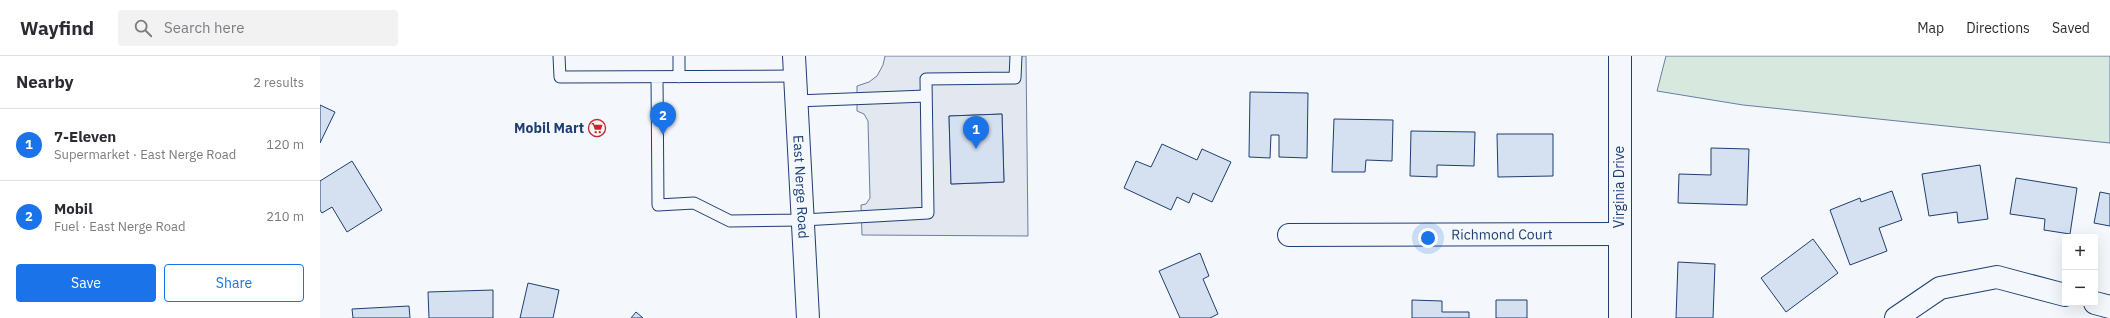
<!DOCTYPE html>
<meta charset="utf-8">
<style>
:root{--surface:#fff;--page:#f2f2f3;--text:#2b2b33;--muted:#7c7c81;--line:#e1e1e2;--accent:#1a73e8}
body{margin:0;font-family:"IBM Plex Sans",sans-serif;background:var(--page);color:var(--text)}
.controls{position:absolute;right:12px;bottom:12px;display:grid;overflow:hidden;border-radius:4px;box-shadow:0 4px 16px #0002}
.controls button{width:36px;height:36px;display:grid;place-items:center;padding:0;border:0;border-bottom:1px solid var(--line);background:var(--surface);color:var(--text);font:20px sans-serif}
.you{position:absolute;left:1108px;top:182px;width:14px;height:14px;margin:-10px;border:3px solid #fff;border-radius:50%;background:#1a73e8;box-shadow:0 0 0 6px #1a73e833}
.badge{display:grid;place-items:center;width:26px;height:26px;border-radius:50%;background:var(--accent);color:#fff;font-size:13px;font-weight:700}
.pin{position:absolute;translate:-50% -33px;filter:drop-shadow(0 1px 2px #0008)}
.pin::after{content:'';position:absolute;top:21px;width:14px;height:12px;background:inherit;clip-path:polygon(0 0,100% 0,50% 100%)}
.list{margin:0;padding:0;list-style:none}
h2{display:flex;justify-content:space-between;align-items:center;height:52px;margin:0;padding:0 16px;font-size:17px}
h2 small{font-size:13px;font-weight:400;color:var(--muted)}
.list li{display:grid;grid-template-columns:26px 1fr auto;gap:12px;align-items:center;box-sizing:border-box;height:72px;padding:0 16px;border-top:1px solid var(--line)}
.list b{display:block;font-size:15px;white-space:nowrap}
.list p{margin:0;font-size:13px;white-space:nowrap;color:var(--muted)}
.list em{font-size:13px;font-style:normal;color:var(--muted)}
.actions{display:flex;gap:8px;padding:12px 16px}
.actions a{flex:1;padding:9px 0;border:1px solid var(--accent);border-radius:4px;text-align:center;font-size:14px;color:var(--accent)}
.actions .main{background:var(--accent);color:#fff}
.icon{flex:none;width:22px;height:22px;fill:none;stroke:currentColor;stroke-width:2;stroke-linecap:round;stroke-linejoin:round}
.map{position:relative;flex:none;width:1790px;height:262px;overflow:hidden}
header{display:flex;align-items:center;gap:24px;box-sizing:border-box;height:56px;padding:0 20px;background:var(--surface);border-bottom:1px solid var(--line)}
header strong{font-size:19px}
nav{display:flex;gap:22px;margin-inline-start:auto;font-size:14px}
.search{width:280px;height:36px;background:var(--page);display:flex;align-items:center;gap:10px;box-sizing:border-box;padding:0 14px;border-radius:4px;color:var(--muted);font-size:15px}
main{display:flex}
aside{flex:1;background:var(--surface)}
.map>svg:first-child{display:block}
</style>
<header>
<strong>Wayfind</strong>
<div class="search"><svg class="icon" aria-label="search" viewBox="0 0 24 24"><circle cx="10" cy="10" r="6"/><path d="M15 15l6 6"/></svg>Search here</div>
<nav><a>Map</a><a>Directions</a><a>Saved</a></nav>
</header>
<main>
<aside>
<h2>Nearby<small>2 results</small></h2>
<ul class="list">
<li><span class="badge">1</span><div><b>7-Eleven</b><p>Supermarket · East Nerge Road</p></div><em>120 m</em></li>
<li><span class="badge">2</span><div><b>Mobil</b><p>Fuel · East Nerge Road</p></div><em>210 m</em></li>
</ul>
<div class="actions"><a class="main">Save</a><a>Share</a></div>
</aside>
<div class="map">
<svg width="1790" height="262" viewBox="0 0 1790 262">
<rect width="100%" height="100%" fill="#f4f7fb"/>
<path fill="#d7e8df" stroke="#687fa3" d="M 1346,0 L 1790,0 L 1790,87 L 1423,49 L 1337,35 Z"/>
<path fill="#e3e8f0" stroke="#687fa3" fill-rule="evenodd" d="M 565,0 L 706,0 L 708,180 L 542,179 L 541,149 L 546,148 L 550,142 L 548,65 L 544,58 L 537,55 L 537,30 L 549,26 L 557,20 L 563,9 ZM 682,58 L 684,126 L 631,128 L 629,60 Z"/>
<path fill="#d5e0f0" stroke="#1d3f73" d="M 930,36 L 988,37 L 987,102 L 959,101 L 959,79 L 951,79 L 950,102 L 929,101 Z
M 0,49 L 15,56 L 0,87 Z
M 682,58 L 684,126 L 631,128 L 629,60 Z
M 1014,63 L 1073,64 L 1072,105 L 1046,104 L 1045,116 L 1012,116 Z
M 1091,75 L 1155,76 L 1154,110 L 1117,109 L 1117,121 L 1090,120 Z
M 1177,78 L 1233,78 L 1233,120 L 1178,121 Z
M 842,88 L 877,104 L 882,93 L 911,106 L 892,146 L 873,137 L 869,147 L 857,141 L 851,154 L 804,132 L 816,105 L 831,111 Z
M 1391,92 L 1429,93 L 1427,149 L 1358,147 L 1359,118 L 1391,119 Z
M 32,105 L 62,154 L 27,176 L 12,151 L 2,157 L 0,154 L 0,125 Z
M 1660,109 L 1668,163 L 1638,167 L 1637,156 L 1609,160 L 1602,118 Z
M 1696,122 L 1757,132 L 1750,178 L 1724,174 L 1725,163 L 1690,158 Z
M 1572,135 L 1582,164 L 1559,172 L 1567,195 L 1530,209 L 1510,154 L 1540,142 L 1541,146 Z
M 1780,136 L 1790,138 L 1790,170 L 1774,167 Z
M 1493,183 L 1518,217 L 1466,256 L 1441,222 Z
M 880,197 L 889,220 L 883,223 L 898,258 L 890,262 L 860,262 L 839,215 Z
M 1358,206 L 1395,208 L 1393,262 L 1356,262 Z
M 208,227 L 239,234 L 233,262 L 200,262 Z
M 173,234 L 173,262 L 109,262 L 108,236 Z
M 1092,244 L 1122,245 L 1122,256 L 1149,256 L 1149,262 L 1092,262 Z
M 1176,244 L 1207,244 L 1207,262 L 1176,262 Z
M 89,250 L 90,262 L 33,262 L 32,253 Z
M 316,256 L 323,262 L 311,262 Z"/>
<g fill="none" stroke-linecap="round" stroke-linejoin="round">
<g stroke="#1d3f73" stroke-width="13">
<path id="service" d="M 239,0 L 240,21 L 475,20
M 359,0 L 359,21
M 337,21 L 338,149 L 374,147 L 410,165 L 483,164 L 608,157 L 606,23 L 695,22 L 696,0
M 476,45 L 606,40"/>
</g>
<g stroke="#1d3f73" stroke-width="24">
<g id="minor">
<path id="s1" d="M 969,179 L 1299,178"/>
<path d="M 1775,247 L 1790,251"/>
<path d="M 1300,262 L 1300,0"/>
<path d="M 1576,262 L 1620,232 L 1677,221 L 1745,239"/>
</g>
</g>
<g stroke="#1d3f73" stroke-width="24">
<g id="secondary">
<path id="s2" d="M 474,0 L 488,262"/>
</g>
</g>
<use href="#service" stroke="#f4f7fb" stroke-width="11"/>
<use href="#minor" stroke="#f4f7fb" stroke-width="22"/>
<use href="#secondary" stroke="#f4f7fb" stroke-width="22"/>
</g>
<defs>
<g id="supermarket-ring" transform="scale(0.9)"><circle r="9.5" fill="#f4f7fb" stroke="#c62828" stroke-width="1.5"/><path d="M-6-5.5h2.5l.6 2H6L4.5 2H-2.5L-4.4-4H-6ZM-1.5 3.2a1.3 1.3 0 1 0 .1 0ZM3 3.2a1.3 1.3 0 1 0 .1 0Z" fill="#c62828"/></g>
</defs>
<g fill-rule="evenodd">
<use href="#supermarket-ring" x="277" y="72"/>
</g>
<g text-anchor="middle" stroke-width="3" stroke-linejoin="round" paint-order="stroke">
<g font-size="14" font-weight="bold" fill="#1d3f73" stroke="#f4f7fb" text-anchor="end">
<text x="264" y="77">Mobil Mart</text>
</g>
<g font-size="14" fill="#1d3f73" stroke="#f4f7fb">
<text dy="5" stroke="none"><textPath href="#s2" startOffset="131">East Nerge Road</textPath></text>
<text transform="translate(1299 131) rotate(-90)" y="5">Virginia Drive</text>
<text dy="5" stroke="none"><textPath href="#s1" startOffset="213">Richmond Court</textPath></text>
</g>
</g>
</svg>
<div class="controls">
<button>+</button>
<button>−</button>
</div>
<div class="you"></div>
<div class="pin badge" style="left:656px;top:93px">1</div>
<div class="pin badge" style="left:343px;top:79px">2</div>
</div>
</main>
